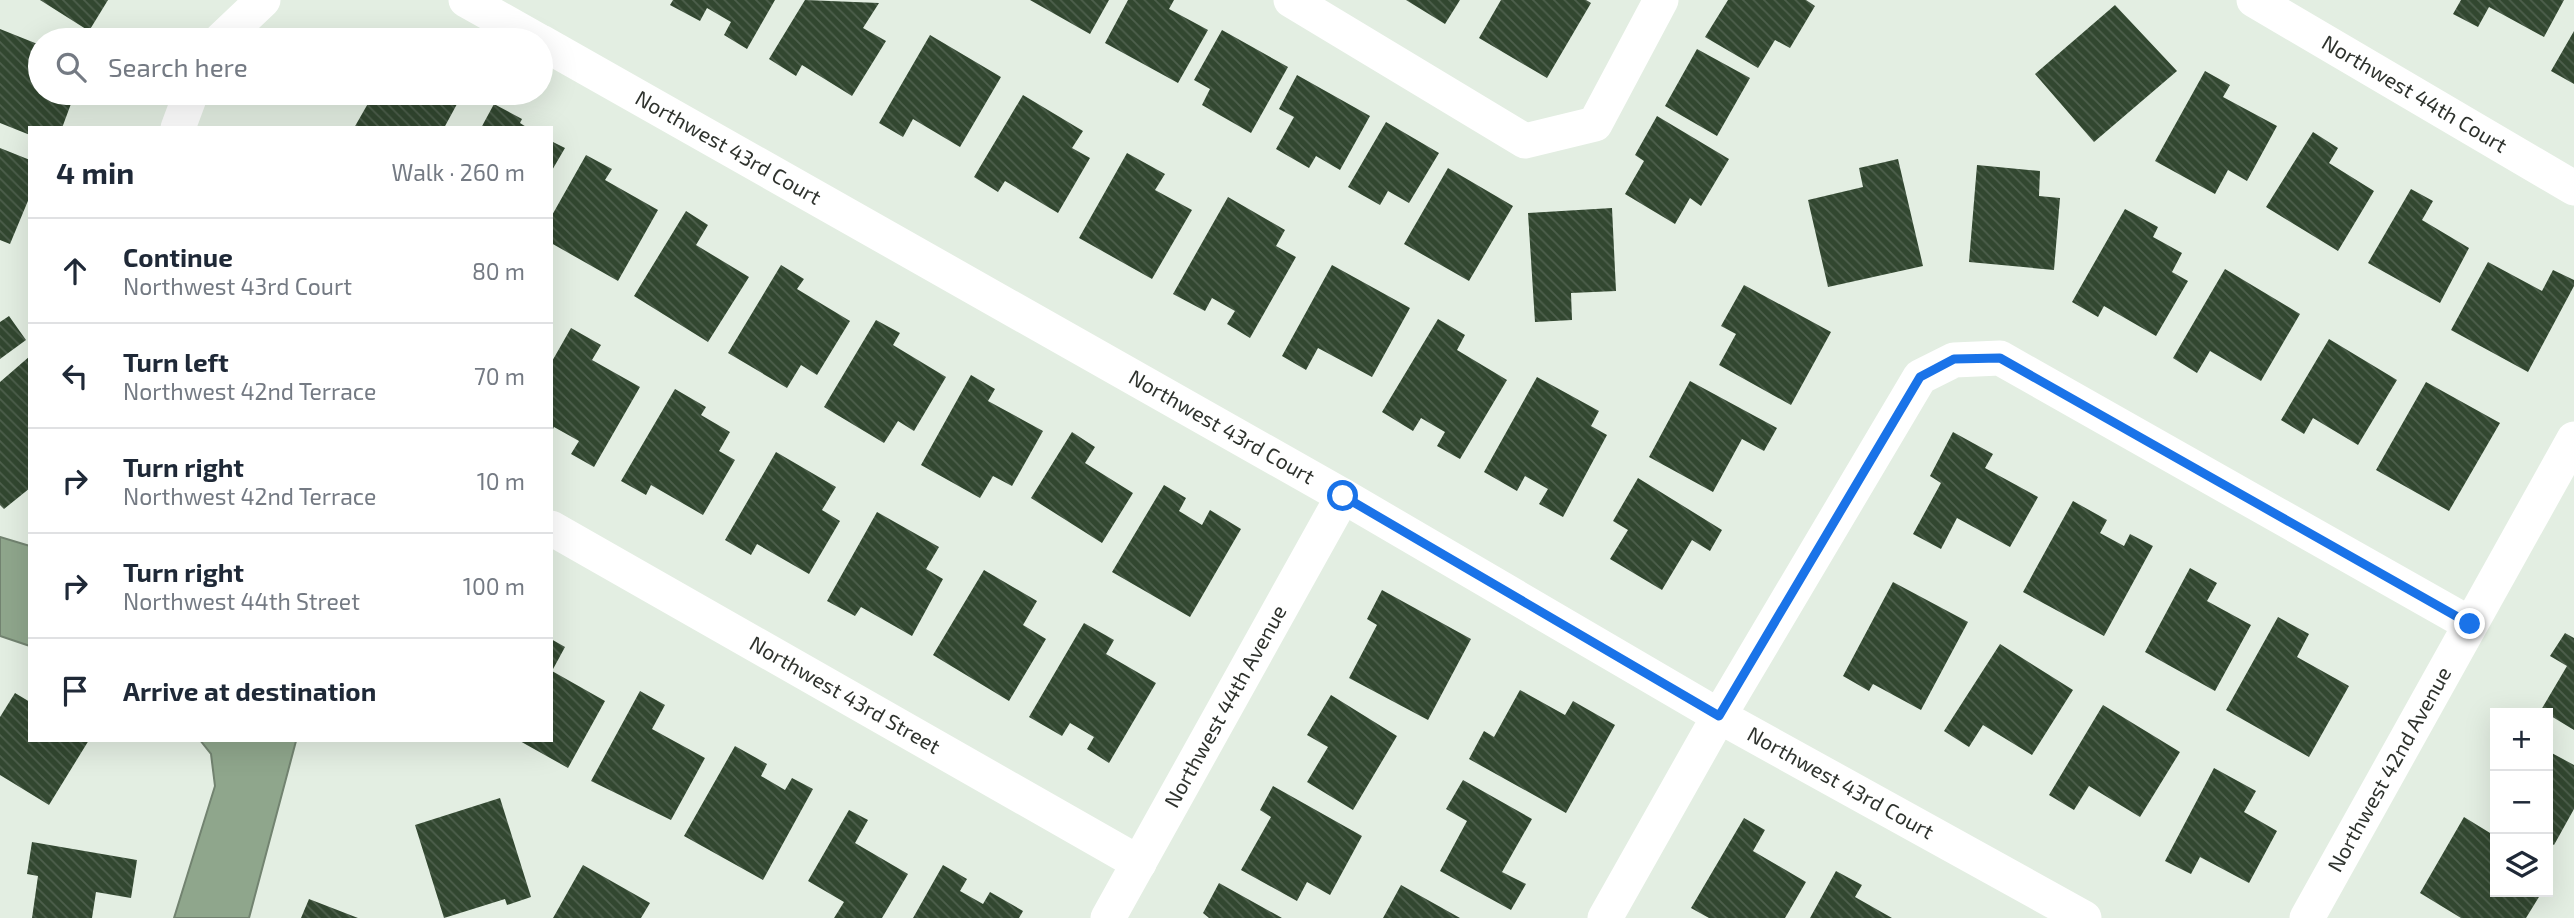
<!DOCTYPE html>
<meta charset="utf-8">
<style>
:root{--surface:#fff;--page:#f2f2f3;--text:#1f2937;--muted:#747a83;--line:#e0e1e3}
body{margin:0;font-family:"Exo 2",sans-serif;background:var(--page);color:var(--text)}
.controls{position:absolute;right:21px;bottom:21px;display:grid;overflow:hidden;border-radius:0px;box-shadow:0 7px 28px #0002}
.controls button{width:63px;height:63px;display:grid;place-items:center;padding:0;border:0;border-bottom:2px solid var(--line);background:var(--surface);color:var(--text);font:35px sans-serif}
.stop{position:absolute;width:21px;height:21px;margin:-16px;border:5px solid #1a73e8;border-radius:50%;background:#fff}
.stop.end{background:#1a73e8;border-color:#fff;box-shadow:0 2px 7px #0008}
.list{margin:0;padding:0;list-style:none}
h2{display:flex;justify-content:space-between;align-items:center;height:91px;margin:0;padding:0 28px;font-size:30px}
h2 small{font-size:23px;font-weight:400;color:var(--muted)}
.list li{display:grid;grid-template-columns:46px 1fr auto;gap:21px;align-items:center;box-sizing:border-box;height:105px;padding:0 28px;border-top:2px solid var(--line)}
.list b{display:block;font-size:26px;white-space:nowrap}
.list p{margin:0;font-size:23px;white-space:nowrap;color:var(--muted)}
.list em{font-size:23px;font-style:normal;color:var(--muted)}
.icon{flex:none;width:38px;height:38px;fill:none;stroke:currentColor;stroke-width:2;stroke-linecap:round;stroke-linejoin:round}
.map{position:relative;flex:none;width:2574px;height:918px;overflow:hidden}
.search{position:absolute;background:var(--surface);box-shadow:0 7px 28px #0002;left:28px;top:28px;width:525px;height:77px;display:flex;align-items:center;gap:18px;box-sizing:border-box;padding:0 24px;border-radius:38px;color:var(--muted);font-size:26px}
.panel{position:absolute;background:var(--surface);box-shadow:0 7px 28px #0002;left:28px;top:126px;width:525px;height:616px;border-radius:0px}
.map>svg:first-child{display:block}
</style>
<div class="map">
<svg width="2574" height="918" viewBox="0 0 2574 918">
<defs>
<pattern id="building-back-hatch" width="6" height="6" patternUnits="userSpaceOnUse" patternTransform="scale(1.75)"><rect width="6" height="6" fill="#324730"/><path d="M-1 5l2 2M0 0l6 6M5-1l2 2" fill="none" stroke="#4e604d"/></pattern>
</defs>
<rect width="100%" height="100%" fill="#e3eee2"/>
<path fill="#8fa68c" stroke="#728370" stroke-width="2" d="M 0,537 L 30,546 L 30,646 L 0,636 Z
M 200,740 L 296,741 L 249,918 L 174,918 L 215,786 L 211,754 Z"/>
<path fill="url(#building-back-hatch)" d="M 40,0 L 108,0 L 89,31 Z
M 673,0 L 775,0 L 747,49 L 724,35 L 731,22 L 707,8 L 700,21 L 670,5 Z
M 805,0 L 879,3 L 863,28 L 886,41 L 852,96 L 802,65 L 796,76 L 769,59 Z
M 1030,0 L 1109,0 L 1090,34 Z
M 1128,0 L 1174,0 L 1169,9 L 1208,30 L 1178,83 L 1105,43 Z
M 1406,0 L 1460,0 L 1445,24 Z
M 1501,0 L 1586,0 L 1591,3 L 1547,78 L 1479,38 Z
M 1728,0 L 1806,0 L 1815,6 L 1790,48 L 1775,40 L 1758,68 L 1705,37 Z
M 2461,0 L 2564,0 L 2544,37 L 2489,7 L 2478,27 L 2453,14 Z
M 2115,5 L 2177,71 L 2094,142 L 2035,74 Z
M 0,29 L 40,45 L 40,93 L 75,93 L 62,128 L 30,128 L 30,135 L 0,123 Z
M 1222,30 L 1288,67 L 1251,133 L 1202,105 L 1210,89 L 1194,80 Z
M 2574,31 L 2574,84 L 2551,71 Z
M 930,35 L 1001,77 L 960,147 L 913,119 L 903,137 L 879,123 Z
M 1697,49 L 1750,78 L 1717,136 L 1665,106 Z
M 2205,71 L 2230,85 L 2223,97 L 2277,126 L 2247,181 L 2228,170 L 2215,194 L 2155,161 Z
M 1297,75 L 1370,116 L 1340,170 L 1316,156 L 1309,168 L 1276,149 L 1294,117 L 1279,109 Z
M 374,93 L 463,93 L 444,128 L 354,128 Z
M 1023,95 L 1083,131 L 1072,148 L 1090,158 L 1058,213 L 1005,181 L 998,192 L 974,177 Z
M 494,104 L 522,119 L 520,123 L 528,128 L 481,128 Z
M 1657,116 L 1729,159 L 1701,206 L 1690,198 L 1675,224 L 1625,194 L 1644,161 L 1635,155 Z
M 1386,122 L 1439,153 L 1409,203 L 1388,191 L 1380,205 L 1348,187 Z
M 2313,132 L 2338,148 L 2329,163 L 2374,191 L 2338,251 L 2266,207 Z
M 551,141 L 565,148 L 551,172 Z
M 0,148 L 30,160 L 30,196 L 10,244 L 0,240 Z
M 1127,153 L 1165,174 L 1155,190 L 1192,210 L 1152,279 L 1079,238 Z
M 586,155 L 612,169 L 605,180 L 658,210 L 618,281 L 551,243 L 551,217 Z
M 1898,159 L 1923,266 L 1828,287 L 1808,200 L 1863,187 L 1859,168 Z
M 1977,165 L 2040,171 L 2039,196 L 2060,198 L 2054,270 L 1969,262 Z
M 1448,168 L 1513,206 L 1469,281 L 1404,244 Z
M 2411,189 L 2433,201 L 2422,220 L 2469,248 L 2440,303 L 2368,263 Z
M 1228,197 L 1285,230 L 1276,246 L 1296,257 L 1250,338 L 1227,324 L 1235,311 L 1212,298 L 1205,311 L 1173,294 Z
M 1612,208 L 1616,291 L 1571,293 L 1572,320 L 1535,322 L 1528,213 Z
M 2125,209 L 2158,227 L 2153,237 L 2182,253 L 2172,272 L 2188,281 L 2156,336 L 2104,306 L 2098,317 L 2072,302 Z
M 686,211 L 708,225 L 696,245 L 749,277 L 708,342 L 634,296 Z
M 2488,262 L 2542,291 L 2553,270 L 2574,280 L 2574,286 L 2528,372 L 2451,330 Z
M 781,265 L 804,279 L 797,289 L 850,321 L 817,375 L 801,365 L 787,388 L 728,353 Z
M 1332,265 L 1410,308 L 1372,377 L 1318,348 L 1306,370 L 1282,356 Z
M 2225,269 L 2300,314 L 2261,381 L 2210,351 L 2197,373 L 2173,358 Z
M 1744,285 L 1831,332 L 1791,405 L 1719,365 L 1736,334 L 1721,326 Z
M 9,316 L 26,340 L 0,359 L 0,322 Z
M 1438,319 L 1465,335 L 1457,350 L 1507,380 L 1460,459 L 1437,446 L 1445,432 L 1421,418 L 1413,431 L 1382,412 Z
M 876,320 L 900,333 L 893,345 L 946,377 L 914,431 L 898,421 L 884,443 L 824,407 Z
M 571,328 L 601,345 L 592,360 L 640,387 L 594,467 L 571,454 L 579,441 L 554,427 L 551,433 L 551,363 Z
M 2329,339 L 2397,380 L 2358,445 L 2313,418 L 2304,434 L 2281,420 Z
M 30,356 L 30,488 L 4,509 L 0,505 L 0,382 Z
M 971,375 L 995,389 L 988,401 L 1043,431 L 1012,486 L 993,476 L 980,498 L 921,465 Z
M 1537,377 L 1599,411 L 1591,426 L 1607,435 L 1563,517 L 1539,504 L 1548,489 L 1525,476 L 1517,491 L 1484,472 Z
M 1690,381 L 1777,428 L 1764,451 L 1742,439 L 1713,492 L 1649,457 Z
M 2426,382 L 2500,423 L 2449,511 L 2376,470 Z
M 675,389 L 706,407 L 701,415 L 730,432 L 719,451 L 735,460 L 703,515 L 651,485 L 646,495 L 621,481 Z
M 1072,432 L 1095,447 L 1085,463 L 1133,493 L 1102,543 L 1031,498 Z
M 1953,432 L 1993,454 L 1985,468 L 2038,497 L 2010,547 L 1957,518 L 1941,549 L 1913,534 L 1941,483 L 1930,476 Z
M 776,452 L 836,487 L 822,510 L 840,521 L 809,574 L 757,544 L 751,555 L 725,540 Z
M 1638,478 L 1722,530 L 1710,551 L 1692,540 L 1662,590 L 1610,559 L 1628,530 L 1613,521 Z
M 1164,485 L 1186,498 L 1179,511 L 1202,525 L 1210,510 L 1241,529 L 1190,617 L 1112,572 Z
M 2073,501 L 2107,520 L 2100,533 L 2124,546 L 2130,534 L 2153,546 L 2104,636 L 2023,592 Z
M 877,512 L 939,547 L 926,569 L 943,579 L 912,636 L 861,607 L 855,616 L 827,601 Z
M 2190,568 L 2217,583 L 2207,601 L 2251,625 L 2215,691 L 2145,652 Z
M 984,570 L 1037,601 L 1023,625 L 1046,639 L 1009,701 L 933,655 Z
M 1893,582 L 1968,622 L 1921,710 L 1873,684 L 1869,691 L 1843,676 Z
M 1382,590 L 1471,639 L 1428,720 L 1349,678 L 1377,625 L 1367,619 Z
M 2278,617 L 2309,634 L 2297,657 L 2349,686 L 2309,757 L 2226,710 Z
M 1084,623 L 1114,640 L 1106,654 L 1156,683 L 1109,763 L 1087,749 L 1094,737 L 1070,723 L 1062,736 L 1029,717 Z
M 2565,633 L 2574,638 L 2574,730 L 2541,710 L 2567,666 L 2550,656 Z
M 551,639 L 565,647 L 552,671 L 605,701 L 568,768 L 518,740 L 551,740 Z
M 2000,644 L 2073,690 L 2032,755 L 1983,725 L 1969,747 L 1944,731 Z
M 1520,690 L 1565,715 L 1573,701 L 1615,725 L 1566,813 L 1469,759 L 1484,731 L 1494,737 Z
M 640,691 L 665,705 L 652,729 L 705,758 L 671,820 L 591,781 Z
M 15,693 L 30,702 L 30,740 L 89,740 L 49,805 L 0,775 L 0,717 Z
M 1331,695 L 1397,736 L 1353,810 L 1307,782 L 1328,747 L 1307,735 Z
M 2103,705 L 2180,752 L 2140,817 L 2089,786 L 2074,810 L 2049,795 Z
M 735,746 L 767,764 L 761,776 L 785,790 L 792,778 L 813,789 L 763,880 L 684,836 Z
M 2548,751 L 2574,765 L 2574,809 L 2554,845 L 2548,841 Z
M 2214,768 L 2256,791 L 2244,812 L 2277,831 L 2249,883 L 2200,857 L 2191,874 L 2165,861 Z
M 1463,780 L 1532,819 L 1502,872 L 1526,884 L 1511,910 L 1440,871 L 1467,821 L 1446,809 Z
M 1273,786 L 1362,836 L 1330,895 L 1307,882 L 1297,901 L 1241,870 L 1271,817 L 1260,810 Z
M 500,798 L 531,897 L 507,905 L 505,899 L 444,918 L 415,825 Z
M 849,810 L 868,820 L 855,843 L 908,874 L 882,918 L 834,918 L 844,902 L 808,881 Z
M 2464,817 L 2495,836 L 2495,892 L 2542,892 L 2526,918 L 2461,918 L 2420,893 Z
M 1744,818 L 1765,830 L 1753,851 L 1806,882 L 1785,918 L 1709,918 L 1691,908 Z
M 32,842 L 137,860 L 131,898 L 96,892 L 92,918 L 32,918 L 38,876 L 27,874 Z
M 583,865 L 650,903 L 641,918 L 553,918 Z
M 943,865 L 967,879 L 960,891 L 983,904 L 990,892 L 1023,911 L 1019,918 L 913,918 Z
M 1836,871 L 1862,885 L 1855,897 L 1892,918 L 1810,918 Z
M 1219,883 L 1282,918 L 1209,918 L 1203,913 Z
M 1401,885 L 1460,918 L 1383,918 Z
M 309,899 L 358,918 L 301,918 Z"/>
<g fill="none" stroke-linecap="round" stroke-linejoin="round">
<g stroke="#fff" stroke-width="35">
<path d="M 466,0 L 537,40"/>
<path d="M 1291,0 L 1525,141 L 1595,124 L 1661,0"/>
<path id="s1" d="M 2254,0 L 2574,188"/>
<path d="M 221,40 L 263,0"/>
<path id="s2" d="M 541,42 L 1343,496 L 1719,716 L 2084,918"/>
<path d="M 178,128 L 191,93"/>
<path id="s3" d="M 551,528 L 1139,863"/>
<path id="s4" d="M 1108,918 L 1343,496"/>
<path d="M 1605,918 L 1719,716 L 1920,377 L 1954,360 L 2000,358 L 2470,624"/>
<path id="s5" d="M 2307,918 L 2574,439"/>
</g>
</g>
<g fill="none" stroke-linecap="round" stroke-linejoin="round">
<path stroke="#1a73e8" stroke-width="9" d="M 1343,496 L 1719,716 L 1920,377 L 1954,359 L 2000,358 L 2470,624"/>
</g>
<g text-anchor="middle" stroke-width="7" stroke-linejoin="round" paint-order="stroke">
<g font-size="21" fill="#2e322d" stroke="#fff">
<text dy="7" stroke="none"><textPath href="#s1" startOffset="186">Northwest 44th Court</textPath></text>
<text dy="7" stroke="none"><textPath href="#s2" startOffset="215">Northwest 43rd Court</textPath></text>
<text dy="7" stroke="none"><textPath href="#s2" startOffset="782">Northwest 43rd Court</textPath></text>
<text dy="7" stroke="none"><textPath href="#s3" startOffset="338">Northwest 43rd Street</textPath></text>
<text dy="7" stroke="none"><textPath href="#s4" startOffset="242">Northwest 44th Avenue</textPath></text>
<text dy="7" stroke="none"><textPath href="#s5" startOffset="170">Northwest 42nd Avenue</textPath></text>
<text dy="7" stroke="none"><textPath href="#s2" startOffset="1496">Northwest 43rd Court</textPath></text>
</g>
</g>
</svg>
<div class="controls">
<button>+</button>
<button>−</button>
<button><svg class="icon" aria-label="layers" viewBox="0 0 24 24"><path d="M12 4l9 5-9 5-9-5zM3 14l9 5 9-5"/></svg></button>
</div>
<div class="stop" style="left:1343px;top:496px"></div>
<div class="stop end" style="left:2470px;top:624px"></div>
<div class="search"><svg class="icon" aria-label="search" viewBox="0 0 24 24"><circle cx="10" cy="10" r="6"/><path d="M15 15l6 6"/></svg>Search here</div>
<section class="panel">
<h2>4 min<small>Walk · 260 m</small></h2>
<ul class="list">
<li><svg class="icon" aria-label="ahead" viewBox="0 0 24 24"><path d="M12 20V5M6 11l6-6 6 6"/></svg><div><b>Continue</b><p>Northwest 43rd Court</p></div><em>80 m</em></li>
<li><svg class="icon" aria-label="left" viewBox="0 0 24 24"><path d="M17 20v-9H6M10 6l-5 5 5 5"/></svg><div><b>Turn left</b><p>Northwest 42nd Terrace</p></div><em>70 m</em></li>
<li><svg class="icon" aria-label="right" viewBox="0 0 24 24"><path d="M7 20v-9h11M14 6l5 5-5 5"/></svg><div><b>Turn right</b><p>Northwest 42nd Terrace</p></div><em>10 m</em></li>
<li><svg class="icon" aria-label="right" viewBox="0 0 24 24"><path d="M7 20v-9h11M14 6l5 5-5 5"/></svg><div><b>Turn right</b><p>Northwest 44th Street</p></div><em>100 m</em></li>
<li><svg class="icon" aria-label="arrive" viewBox="0 0 24 24"><path d="M6 21V4h12l-3 4 3 4H6"/></svg><div><b>Arrive at destination</b></div></li>
</ul>
</section>
</div>
